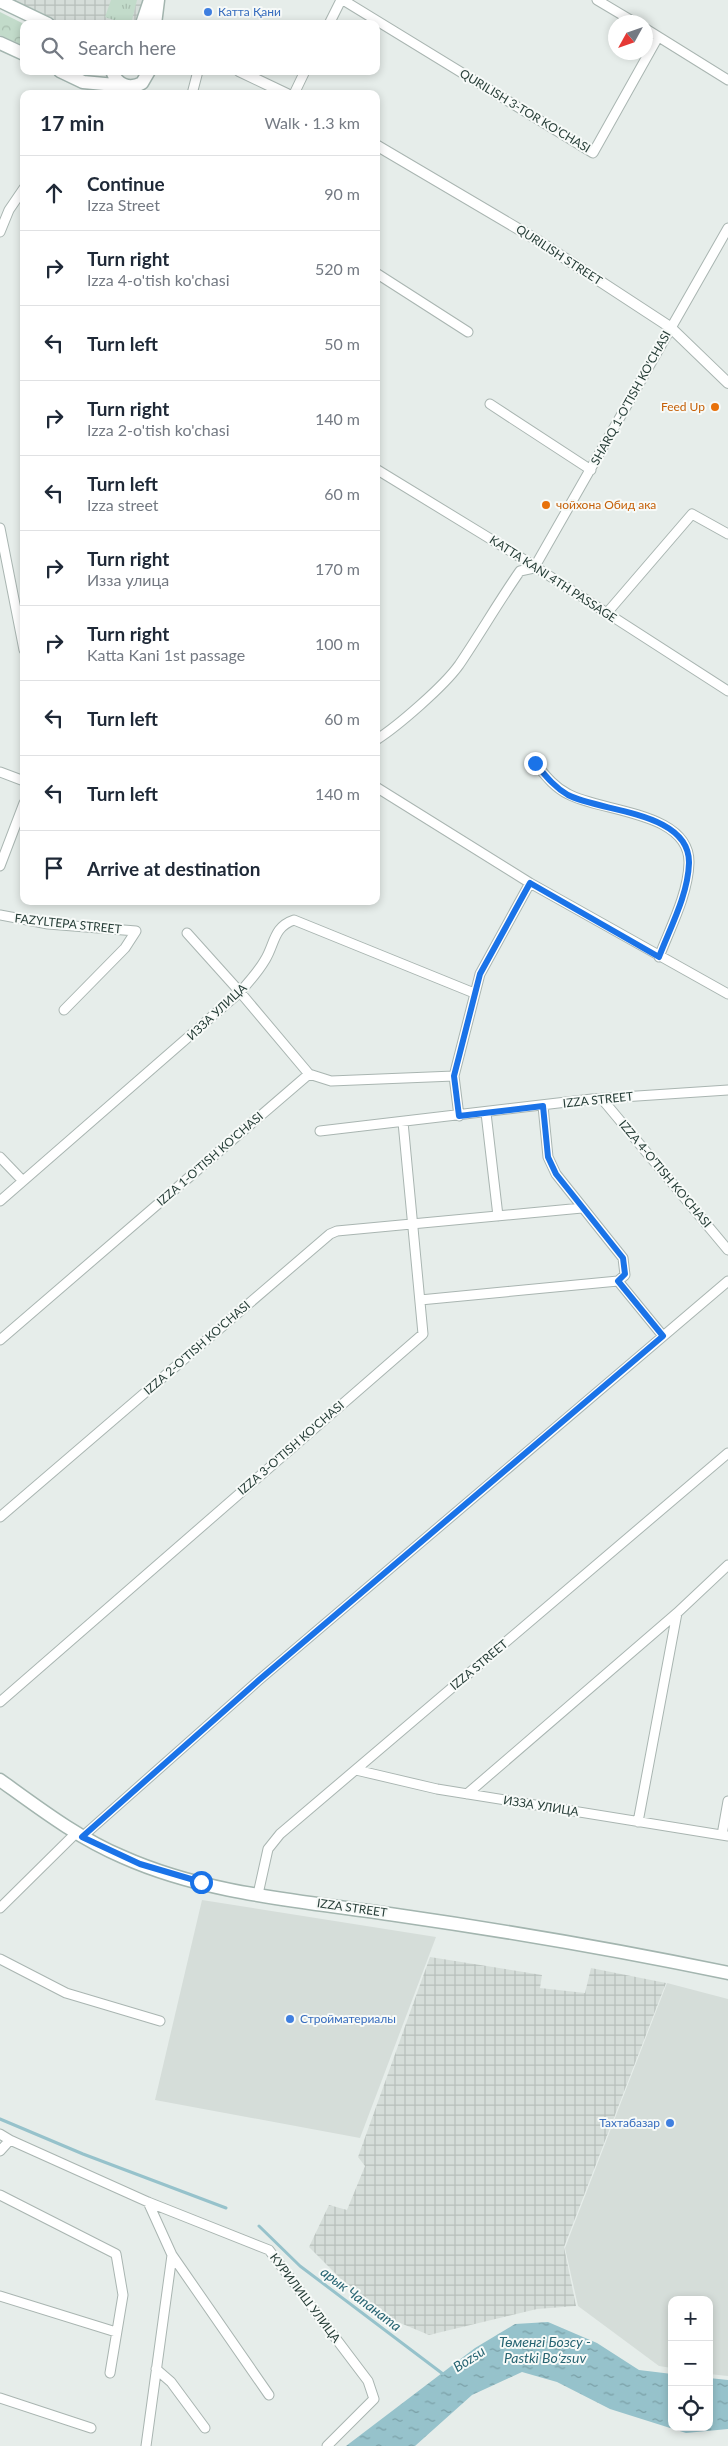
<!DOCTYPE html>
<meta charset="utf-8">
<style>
:root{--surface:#fff;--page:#f2f2f3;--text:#1f2937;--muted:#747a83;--line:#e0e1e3}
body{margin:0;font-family:Lato,sans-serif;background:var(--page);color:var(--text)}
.controls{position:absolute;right:15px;bottom:15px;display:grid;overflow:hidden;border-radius:10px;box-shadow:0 2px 8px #0003}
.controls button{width:45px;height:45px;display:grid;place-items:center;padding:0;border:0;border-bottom:1px solid var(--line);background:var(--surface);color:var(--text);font:25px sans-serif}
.compass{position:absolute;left:608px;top:15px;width:45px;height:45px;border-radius:50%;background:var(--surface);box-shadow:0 2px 8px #0003;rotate:230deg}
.stop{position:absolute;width:15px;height:15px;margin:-11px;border:4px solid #1a73e8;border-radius:50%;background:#fff}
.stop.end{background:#1a73e8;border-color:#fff;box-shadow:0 1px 5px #0008}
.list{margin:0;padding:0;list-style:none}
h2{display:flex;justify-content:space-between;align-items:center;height:65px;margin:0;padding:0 20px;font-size:21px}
h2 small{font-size:16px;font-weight:400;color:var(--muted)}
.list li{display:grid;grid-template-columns:32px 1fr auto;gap:15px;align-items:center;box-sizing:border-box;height:75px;padding:0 20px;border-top:1px solid var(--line)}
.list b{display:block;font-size:19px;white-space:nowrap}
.list p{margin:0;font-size:16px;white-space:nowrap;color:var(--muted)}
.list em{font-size:16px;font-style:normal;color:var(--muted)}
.icon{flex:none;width:28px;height:28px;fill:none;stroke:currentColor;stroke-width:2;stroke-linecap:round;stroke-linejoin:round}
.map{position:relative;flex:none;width:728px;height:2446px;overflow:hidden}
.search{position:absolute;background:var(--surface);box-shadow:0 2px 8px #0003;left:20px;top:20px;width:360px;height:55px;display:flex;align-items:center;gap:12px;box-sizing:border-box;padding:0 18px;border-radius:10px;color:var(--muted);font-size:19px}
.panel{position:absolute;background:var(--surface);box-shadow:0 2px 8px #0003;left:20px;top:90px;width:360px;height:815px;border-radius:10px}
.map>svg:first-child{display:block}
</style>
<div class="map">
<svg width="728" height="2446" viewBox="0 0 728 2446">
<defs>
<pattern id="industrial-grid" width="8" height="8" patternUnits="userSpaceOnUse" patternTransform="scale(1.25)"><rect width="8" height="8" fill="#d5ddd9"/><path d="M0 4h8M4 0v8" fill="none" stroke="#b7bfbb"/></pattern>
<pattern id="grass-tufts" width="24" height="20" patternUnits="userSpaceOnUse" patternTransform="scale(1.25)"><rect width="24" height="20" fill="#c2dbca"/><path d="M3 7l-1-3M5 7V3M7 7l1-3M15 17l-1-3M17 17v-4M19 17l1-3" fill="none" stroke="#a7bdae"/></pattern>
<pattern id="forest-crowns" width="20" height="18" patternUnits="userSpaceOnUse" patternTransform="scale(1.25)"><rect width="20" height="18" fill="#c2dbca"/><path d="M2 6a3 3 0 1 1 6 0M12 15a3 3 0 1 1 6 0" fill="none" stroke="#a7bdae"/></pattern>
<pattern id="water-ripples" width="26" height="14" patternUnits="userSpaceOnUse" patternTransform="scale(1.25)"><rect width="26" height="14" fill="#96c2cb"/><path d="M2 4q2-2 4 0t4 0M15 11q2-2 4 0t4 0" fill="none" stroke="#7a9fa6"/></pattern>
</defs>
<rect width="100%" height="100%" fill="#e6edea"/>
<path fill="#d5ddd9" d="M 202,1900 L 436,1937 L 360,2138 L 155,2100 Z
M 667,1983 L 728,1999 L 728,2376 L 709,2374 L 709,2300 L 672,2300 L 672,2368 L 659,2366 L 578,2306 L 565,2248 Z"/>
<path fill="url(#industrial-grid)" d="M 0,0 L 150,0 L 142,24 L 48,24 Z
M 430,1957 L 542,1975 L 540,1988 L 585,1993 L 591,1968 L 666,1983 L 564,2247 L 576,2306 L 537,2309 L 429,2335 L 374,2312 L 309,2247 L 329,2205 L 347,2210 L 365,2166 L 358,2157 Z"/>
<path fill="url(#grass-tufts)" d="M 111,0 L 137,0 L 132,20 L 125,24 L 105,17 Z"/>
<path fill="url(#forest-crowns)" d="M 0,12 L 24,24 L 24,46 L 0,35 Z"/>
<path fill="url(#water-ripples)" d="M 548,2322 L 597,2343 L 639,2370 L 672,2374 L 672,2427 L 709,2427 L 709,2378 L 728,2380 L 728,2429 L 686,2433 L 610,2409 L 557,2382 L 522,2372 L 472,2395 L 415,2446 L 346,2446 L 475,2348 L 515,2324 Z"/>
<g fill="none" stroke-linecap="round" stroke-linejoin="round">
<path stroke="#96c2cb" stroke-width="3" d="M 0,2119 L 83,2154 L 226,2208
M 259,2226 L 300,2266 L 443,2374"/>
<g stroke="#a9b5b1" stroke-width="11">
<path id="minor" d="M 343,0 L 593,153 L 658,37
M 597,0 L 634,22
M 329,24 L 341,0
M 646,29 L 728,80
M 192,94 L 198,71
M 294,94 L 305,71
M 0,232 L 9,210 L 24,188
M 376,273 L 468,332
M 490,404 L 591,470
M 376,469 L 520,557 L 728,691
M 0,528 L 24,650
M 606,614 L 692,514 L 728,534
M 376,740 C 398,726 444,686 459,665 C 480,634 499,601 520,571 L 534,568 L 728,228
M 535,763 C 545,775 554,787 568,794 C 600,812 690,811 689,863 C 688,895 670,928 659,957
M 0,772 L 24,781
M 376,787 L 530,883 L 728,994
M 0,866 L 24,803
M 0,915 L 48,924 L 136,931 L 125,948 L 64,1010
M 187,933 L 240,992 L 309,1074
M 602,1099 L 728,1250
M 486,1113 L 498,1216
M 459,1116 L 454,1076 L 480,974 L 530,883
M 320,1131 L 592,1099 L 728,1090
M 0,1157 L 23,1181
M 0,1201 L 240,992 C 249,982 258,972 265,960 C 275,944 273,927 294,920 L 474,993
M 618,1281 L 663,1336
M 420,1300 L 618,1281 L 625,1275 L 623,1258 L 556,1174 L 548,1157 L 543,1106
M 0,1340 L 309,1074 L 331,1081 L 454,1076
M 0,1517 L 330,1234 L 337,1231 L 582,1208
M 0,1702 L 423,1334 L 403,1122
M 356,1770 L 437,1789 L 728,1836
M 467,1794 L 677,1613 L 728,1565
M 638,1822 L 677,1613
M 722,1835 L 728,1801
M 82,1837 L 259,1680 L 728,1281
M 258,1894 L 268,1849 L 280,1834 L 728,1453
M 0,1908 L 76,1833
M 0,1959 L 66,1993 L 160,2021
M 0,2134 L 10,2140
M 0,2151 L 10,2140 L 148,2202 L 269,2250 L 368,2381 L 374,2399 L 327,2446
M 0,2195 L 116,2254 L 123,2295 L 110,2373
M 148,2202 L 172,2255 L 269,2395
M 0,2296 L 116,2332
M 156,2369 L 171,2382 L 205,2428
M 0,2398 L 91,2428
M 146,2446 L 172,2255"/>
</g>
<g stroke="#a9b5b1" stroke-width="12">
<path id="tertiary" d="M 239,71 L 287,94
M 376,145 L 537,240 L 670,327 L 728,383"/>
</g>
<g stroke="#a3b5af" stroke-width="15">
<path id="secondary" d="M 0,1 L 48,24
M 142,24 L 150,0
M 155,24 L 158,0
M 0,43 L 24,54
M 60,71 L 83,82 L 126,86
M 112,71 C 117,85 129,90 142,83 L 149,71
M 0,1780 C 39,1808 78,1838 123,1857 C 208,1895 305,1901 396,1915 C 507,1931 618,1950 728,1973"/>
</g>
<use href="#minor" stroke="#fff" stroke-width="9"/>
<use href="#tertiary" stroke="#fff" stroke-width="10"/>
<use href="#secondary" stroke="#fff" stroke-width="12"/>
</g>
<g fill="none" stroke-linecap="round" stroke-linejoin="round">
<path stroke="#1a73e8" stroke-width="6" d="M 201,1882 L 140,1864 L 82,1837 L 259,1680 L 663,1336 L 618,1281 L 625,1274 L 623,1258 L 556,1174 L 548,1157 L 543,1106 L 459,1116 L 454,1076 L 480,974 L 530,883 L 659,957 C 670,928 688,895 689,863 C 690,811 600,812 568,795 C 554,787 545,775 535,763"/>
</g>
<g fill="#3f7fe0" stroke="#f7faf8" stroke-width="2">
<circle cx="208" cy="12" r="5"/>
<circle cx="290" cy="2019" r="5"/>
<circle cx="670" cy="2123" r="5"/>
</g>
<g fill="#e8710a" stroke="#f7faf8" stroke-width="2">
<circle cx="715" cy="407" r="5"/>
<circle cx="546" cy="505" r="5"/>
</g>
<g text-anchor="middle" stroke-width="4" stroke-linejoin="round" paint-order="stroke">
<g font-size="12" fill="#366cbe" stroke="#f7faf8" text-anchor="start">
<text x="218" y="16">Катта Қани</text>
<text x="300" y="2023">Стройматериалы</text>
<text x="660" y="2127" text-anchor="end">Тахтабазар</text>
</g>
<g font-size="12" fill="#273e38" stroke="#f7faf8">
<text transform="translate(525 111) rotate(31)" y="4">QURILISH 3-TOR KO'CHASI</text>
<text transform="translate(559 255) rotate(33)" y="4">QURILISH STREET</text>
<text transform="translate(631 398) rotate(-61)" y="4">SHARQ 1-O'TISH KO'CHASI</text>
<text transform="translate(553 579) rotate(33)" y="4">KATTA KANI 4TH PASSAGE</text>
<text transform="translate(68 924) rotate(6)" y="4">FAZYLTEPA STREET</text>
<text transform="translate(217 1012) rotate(-43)" y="4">ИЗЗА УЛИЦА</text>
<text transform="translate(598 1100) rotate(-6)" y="4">IZZA STREET</text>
<text transform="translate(210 1159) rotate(-41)" y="4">IZZA 1-O'TISH KO'CHASI</text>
<text transform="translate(665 1174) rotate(50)" y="4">IZZA 4-O'TISH KO'CHASI</text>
<text transform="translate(197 1348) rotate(-41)" y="4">IZZA 2-O'TISH KO'CHASI</text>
<text transform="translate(291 1448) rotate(-41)" y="4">IZZA 3-O'TISH KO'CHASI</text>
<text transform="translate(479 1665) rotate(-40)" y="4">IZZA STREET</text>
<text transform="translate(541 1806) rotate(9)" y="4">ИЗЗА УЛИЦА</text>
<text transform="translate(352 1908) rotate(8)" y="4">IZZA STREET</text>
<text transform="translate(305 2298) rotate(53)" y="4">КУРИЛИШ УЛИЦА</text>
</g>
<g font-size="12" fill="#c56008" stroke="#f7faf8" text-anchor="end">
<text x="705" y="411">Feed Up</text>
<text x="556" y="509" text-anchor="start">чойхона Обид ака</text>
</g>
<g font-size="14" font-style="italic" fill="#286573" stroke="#f7faf8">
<text transform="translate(361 2299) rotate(37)" y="5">арык Чапаната</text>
<text x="545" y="2347">Төменгі Бозсу -<tspan x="545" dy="16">Pastki Boʻzsuv</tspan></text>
<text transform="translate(469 2359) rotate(-33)" y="5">Bozsu</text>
</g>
</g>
</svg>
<div class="controls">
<button>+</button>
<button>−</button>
<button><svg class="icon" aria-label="locate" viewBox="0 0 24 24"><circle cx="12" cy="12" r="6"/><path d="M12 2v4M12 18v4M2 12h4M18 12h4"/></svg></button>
</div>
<svg class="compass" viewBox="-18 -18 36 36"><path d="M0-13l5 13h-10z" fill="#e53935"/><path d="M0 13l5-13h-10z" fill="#747a83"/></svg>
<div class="stop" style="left:201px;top:1882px"></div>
<div class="stop end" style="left:535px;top:763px"></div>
<div class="search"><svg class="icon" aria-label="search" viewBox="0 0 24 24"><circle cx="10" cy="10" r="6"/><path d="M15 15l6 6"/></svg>Search here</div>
<section class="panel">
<h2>17 min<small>Walk · 1.3 km</small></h2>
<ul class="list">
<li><svg class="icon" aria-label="ahead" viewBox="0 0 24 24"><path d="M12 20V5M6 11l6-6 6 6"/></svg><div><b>Continue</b><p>Izza Street</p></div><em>90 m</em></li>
<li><svg class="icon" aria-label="right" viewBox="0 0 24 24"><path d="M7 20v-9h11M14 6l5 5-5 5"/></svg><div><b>Turn right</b><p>Izza 4-o'tish ko'chasi</p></div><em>520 m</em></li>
<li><svg class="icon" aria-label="left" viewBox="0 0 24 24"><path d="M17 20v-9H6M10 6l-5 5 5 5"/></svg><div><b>Turn left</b></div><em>50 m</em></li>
<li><svg class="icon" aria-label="right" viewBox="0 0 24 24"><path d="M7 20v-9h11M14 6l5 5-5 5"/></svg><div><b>Turn right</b><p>Izza 2-o'tish ko'chasi</p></div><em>140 m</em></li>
<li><svg class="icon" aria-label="left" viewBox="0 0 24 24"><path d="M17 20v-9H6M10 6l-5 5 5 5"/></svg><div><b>Turn left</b><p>Izza street</p></div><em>60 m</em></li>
<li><svg class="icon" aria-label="right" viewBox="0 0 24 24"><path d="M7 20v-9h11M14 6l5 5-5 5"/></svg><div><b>Turn right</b><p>Изза улица</p></div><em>170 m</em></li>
<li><svg class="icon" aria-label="right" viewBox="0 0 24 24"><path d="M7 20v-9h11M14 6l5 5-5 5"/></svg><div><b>Turn right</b><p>Katta Kani 1st passage</p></div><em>100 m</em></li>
<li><svg class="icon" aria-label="left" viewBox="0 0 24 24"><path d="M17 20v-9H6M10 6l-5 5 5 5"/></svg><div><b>Turn left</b></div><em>60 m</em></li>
<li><svg class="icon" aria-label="left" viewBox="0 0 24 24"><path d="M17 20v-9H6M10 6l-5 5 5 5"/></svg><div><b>Turn left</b></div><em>140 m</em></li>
<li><svg class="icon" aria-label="arrive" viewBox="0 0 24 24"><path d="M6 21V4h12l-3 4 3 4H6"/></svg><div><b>Arrive at destination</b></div></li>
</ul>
</section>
</div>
